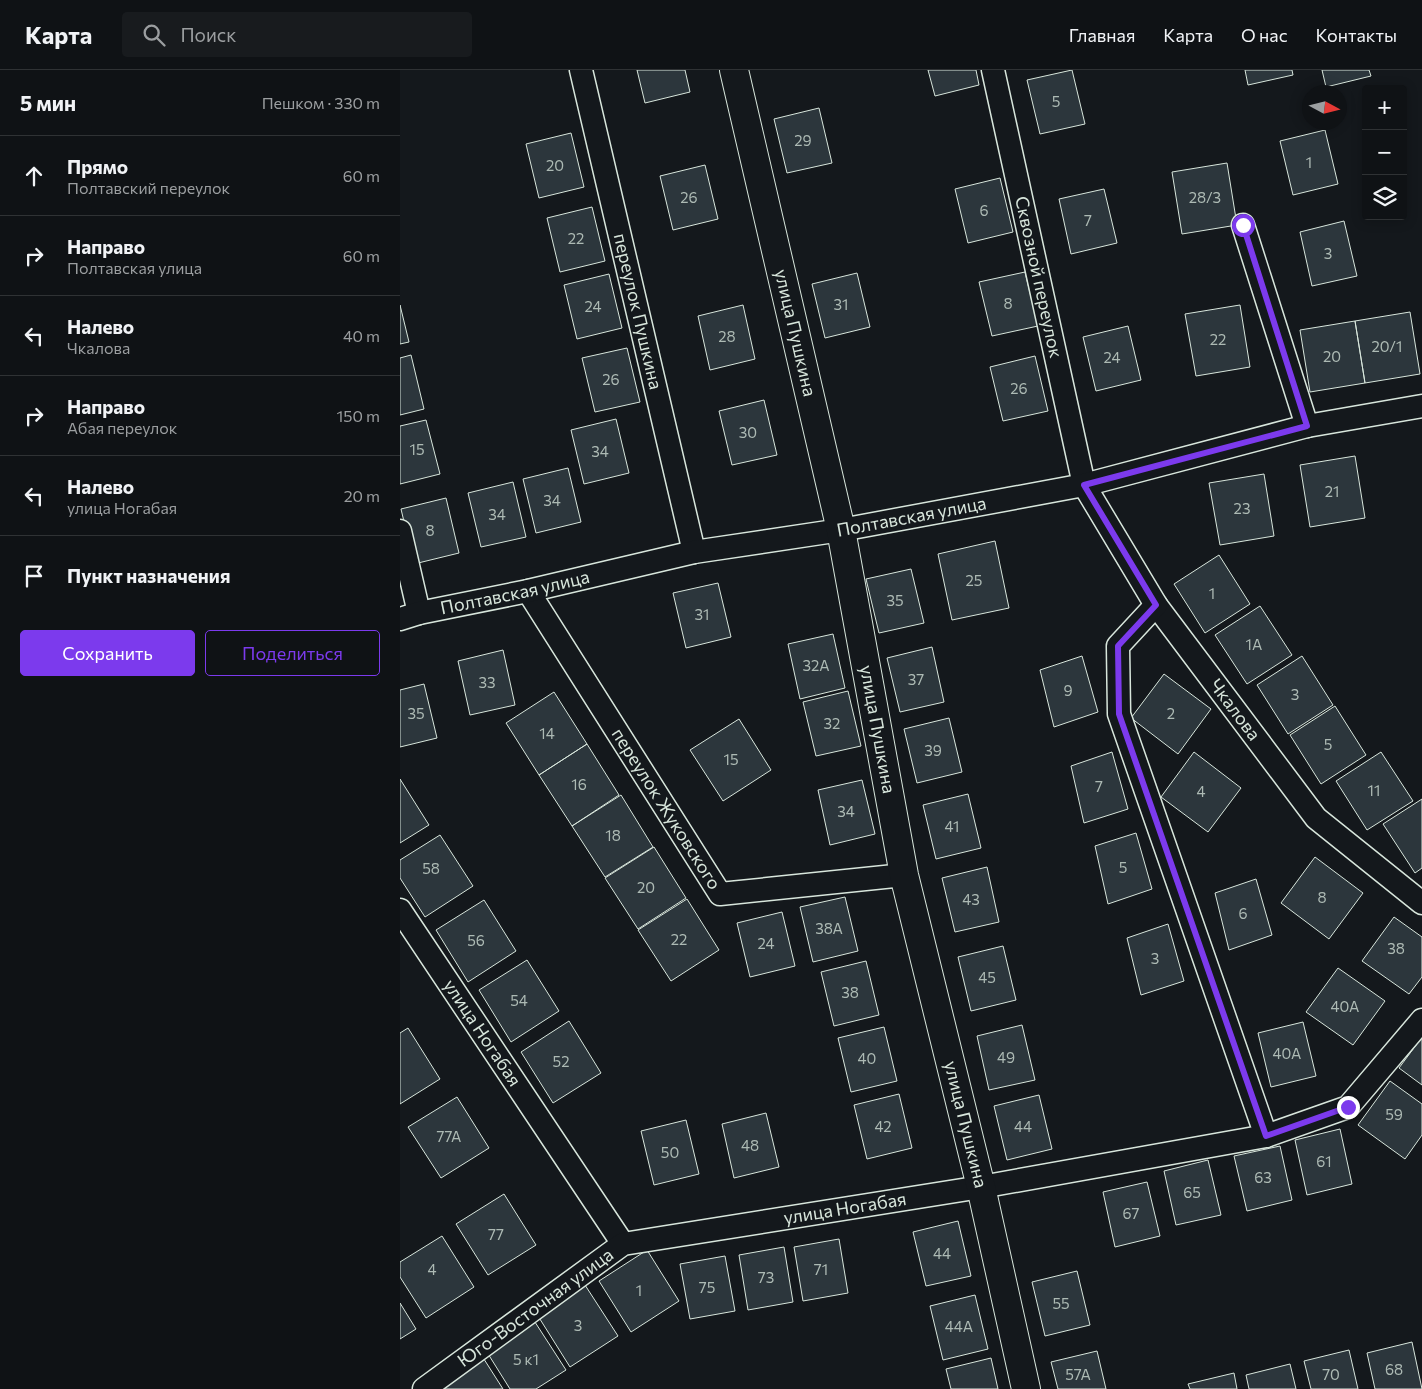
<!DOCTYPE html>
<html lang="ru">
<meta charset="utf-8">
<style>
:root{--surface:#0f1215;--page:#181b1e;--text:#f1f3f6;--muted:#9b9ea0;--line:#2f3234;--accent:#7c3aed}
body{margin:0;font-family:Commissioner,sans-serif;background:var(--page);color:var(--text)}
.controls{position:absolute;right:15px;top:15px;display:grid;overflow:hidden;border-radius:5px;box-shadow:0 2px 12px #0003}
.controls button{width:45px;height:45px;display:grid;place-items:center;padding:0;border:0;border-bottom:1px solid var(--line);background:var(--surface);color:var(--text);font:25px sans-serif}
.compass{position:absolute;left:902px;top:15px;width:45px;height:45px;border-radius:50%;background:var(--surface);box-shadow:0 2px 12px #0003;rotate:97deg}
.stop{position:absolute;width:15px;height:15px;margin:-11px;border:4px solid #7c3aed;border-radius:50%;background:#fff}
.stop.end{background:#7c3aed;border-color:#fff;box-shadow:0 1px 5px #0008}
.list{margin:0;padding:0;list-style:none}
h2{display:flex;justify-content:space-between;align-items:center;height:65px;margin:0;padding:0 20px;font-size:21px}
h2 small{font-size:16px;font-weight:400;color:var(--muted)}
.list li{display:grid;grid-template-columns:32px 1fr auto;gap:15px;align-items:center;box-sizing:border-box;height:80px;padding:0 20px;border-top:1px solid var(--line)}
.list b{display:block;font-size:19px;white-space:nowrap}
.list p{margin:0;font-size:16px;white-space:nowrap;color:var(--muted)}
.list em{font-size:16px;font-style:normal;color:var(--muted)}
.actions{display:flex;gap:10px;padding:15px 20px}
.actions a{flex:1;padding:11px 0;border:1px solid var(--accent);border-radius:5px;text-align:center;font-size:18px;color:var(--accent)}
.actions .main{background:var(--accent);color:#fff}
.icon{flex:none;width:28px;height:28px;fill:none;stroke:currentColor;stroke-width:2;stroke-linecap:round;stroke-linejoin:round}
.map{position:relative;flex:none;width:1022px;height:1319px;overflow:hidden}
header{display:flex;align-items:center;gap:30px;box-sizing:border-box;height:70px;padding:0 25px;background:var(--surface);border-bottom:1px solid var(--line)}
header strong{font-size:24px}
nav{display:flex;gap:28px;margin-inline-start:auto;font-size:18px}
.search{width:350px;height:45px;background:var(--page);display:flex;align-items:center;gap:12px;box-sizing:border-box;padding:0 18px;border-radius:5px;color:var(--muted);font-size:19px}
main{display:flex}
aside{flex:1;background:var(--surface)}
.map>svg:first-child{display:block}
</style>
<header>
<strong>Карта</strong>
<div class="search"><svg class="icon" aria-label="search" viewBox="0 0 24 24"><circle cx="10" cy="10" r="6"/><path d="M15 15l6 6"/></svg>Поиск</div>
<nav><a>Главная</a><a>Карта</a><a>О нас</a><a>Контакты</a></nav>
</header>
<main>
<aside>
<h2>5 мин<small>Пешком · 330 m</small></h2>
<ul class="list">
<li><svg class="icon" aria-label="ahead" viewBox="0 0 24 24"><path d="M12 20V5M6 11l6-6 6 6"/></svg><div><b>Прямо</b><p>Полтавский переулок</p></div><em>60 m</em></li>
<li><svg class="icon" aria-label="right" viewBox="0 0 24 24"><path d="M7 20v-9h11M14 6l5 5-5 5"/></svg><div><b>Направо</b><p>Полтавская улица</p></div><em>60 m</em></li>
<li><svg class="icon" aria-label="left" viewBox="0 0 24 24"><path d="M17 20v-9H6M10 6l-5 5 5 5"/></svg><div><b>Налево</b><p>Чкалова</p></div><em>40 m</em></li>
<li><svg class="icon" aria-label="right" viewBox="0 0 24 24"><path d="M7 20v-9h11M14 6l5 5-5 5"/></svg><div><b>Направо</b><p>Абая переулок</p></div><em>150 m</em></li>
<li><svg class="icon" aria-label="left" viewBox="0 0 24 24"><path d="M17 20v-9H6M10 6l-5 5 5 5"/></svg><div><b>Налево</b><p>улица Ногабая</p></div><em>20 m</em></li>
<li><svg class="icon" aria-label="arrive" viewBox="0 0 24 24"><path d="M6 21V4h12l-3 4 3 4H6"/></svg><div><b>Пункт назначения</b></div></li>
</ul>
<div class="actions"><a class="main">Сохранить</a><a>Поделиться</a></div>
</aside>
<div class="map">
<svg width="1022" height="1319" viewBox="0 0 1022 1319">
<rect width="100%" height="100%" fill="#14181c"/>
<path fill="#2c363c" stroke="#d8e6dc" d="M 237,0 L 285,0 L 290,22 L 245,33 Z
M 528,0 L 576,0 L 579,15 L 535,26 Z
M 672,0 L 685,54 L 640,64 L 627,10 Z
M 845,0 L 892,0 L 893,5 L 848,15 Z
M 922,0 L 969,0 L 971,6 L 926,17 Z
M 419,38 L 432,93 L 387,103 L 374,49 Z
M 925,60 L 938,114 L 893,125 L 880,71 Z
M 171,63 L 184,117 L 139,128 L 126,74 Z
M 827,93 L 837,155 L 782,164 L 772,102 Z
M 305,95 L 318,149 L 273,160 L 260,106 Z
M 600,108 L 613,162 L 568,173 L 555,119 Z
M 704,119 L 717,173 L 671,184 L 659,129 Z
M 192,137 L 205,191 L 160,202 L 147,148 Z
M 944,151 L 957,206 L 912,216 L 900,162 Z
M 625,202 L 638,256 L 592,266 L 579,212 Z
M 457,203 L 470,257 L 425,268 L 412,214 Z
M 209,204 L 222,258 L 177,269 L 164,215 Z
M 0,235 L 9,272 L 0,274 Z
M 343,235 L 355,289 L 310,300 L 298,246 Z
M 840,235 L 850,297 L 796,306 L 785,244 Z
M 1010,242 L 1020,304 L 965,313 L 955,251 Z
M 955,251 L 965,313 L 910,322 L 900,260 Z
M 728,256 L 741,310 L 696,321 L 683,267 Z
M 227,278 L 240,332 L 195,342 L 182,288 Z
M 11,285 L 24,339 L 0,345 L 0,288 Z
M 635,286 L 648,341 L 603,351 L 590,297 Z
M 364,330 L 377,385 L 332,395 L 319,341 Z
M 216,349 L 229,403 L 184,414 L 171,360 Z
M 26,350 L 40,404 L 0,414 L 0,356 Z
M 955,386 L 965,448 L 910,457 L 900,395 Z
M 168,398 L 181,452 L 136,463 L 123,409 Z
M 864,404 L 874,466 L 820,475 L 809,413 Z
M 113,412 L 126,467 L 81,477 L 68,423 Z
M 46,428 L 59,483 L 14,494 L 1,439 Z
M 595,471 L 609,538 L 552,550 L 538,484 Z
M 819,485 L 850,534 L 805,563 L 774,514 Z
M 511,499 L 524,553 L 479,563 L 466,509 Z
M 318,513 L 331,567 L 286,578 L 273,523 Z
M 860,536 L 892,585 L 847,614 L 815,565 Z
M 433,564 L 445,618 L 400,629 L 388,574 Z
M 532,577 L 544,632 L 500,642 L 487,588 Z
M 103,580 L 115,635 L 70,645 L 58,591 Z
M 682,586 L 698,642 L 654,657 L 640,600 Z
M 902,586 L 933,635 L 888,664 L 857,615 Z
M 764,604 L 811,639 L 778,684 L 731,648 Z
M 24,614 L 37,668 L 0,677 L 0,620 Z
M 448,621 L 461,676 L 416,686 L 403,632 Z
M 154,622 L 187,674 L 139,705 L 106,653 Z
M 935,636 L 966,685 L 921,714 L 890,665 Z
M 549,648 L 562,702 L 517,713 L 504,659 Z
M 339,649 L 371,700 L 323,731 L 290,680 Z
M 187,674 L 219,725 L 172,756 L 139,705 Z
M 712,682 L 728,739 L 684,753 L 671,696 Z
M 794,682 L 841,718 L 808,762 L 761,727 Z
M 981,682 L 1013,731 L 967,760 L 936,711 Z
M 0,709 L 29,755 L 0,773 Z
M 462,710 L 475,764 L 430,775 L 418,720 Z
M 568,724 L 581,778 L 536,789 L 523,735 Z
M 221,725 L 253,777 L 205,807 L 172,756 Z
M 1022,729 L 1022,798 L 1015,803 L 983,754 Z
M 736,763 L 752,819 L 708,834 L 695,776 Z
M 40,765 L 73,816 L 25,847 L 0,808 L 0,790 Z
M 254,777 L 286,828 L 238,859 L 205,808 Z
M 915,787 L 963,823 L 929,869 L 881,833 Z
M 587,797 L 599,852 L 555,862 L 542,808 Z
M 856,809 L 872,865 L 829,880 L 815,823 Z
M 445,827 L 458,881 L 413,892 L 400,837 Z
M 287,829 L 319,880 L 271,911 L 238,860 Z
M 84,830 L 116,881 L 68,912 L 36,860 Z
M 382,842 L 395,896 L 350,907 L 337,853 Z
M 994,847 L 1022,867 L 1022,907 L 1009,924 L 962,891 Z
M 768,854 L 784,911 L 741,925 L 727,868 Z
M 603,876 L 616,930 L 571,941 L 558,887 Z
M 127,890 L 159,941 L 111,972 L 79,920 Z
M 466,891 L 479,945 L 434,956 L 421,902 Z
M 938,898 L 985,931 L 953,975 L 906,942 Z
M 169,951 L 201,1003 L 153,1033 L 121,982 Z
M 903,952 L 916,1006 L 871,1017 L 858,963 Z
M 622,955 L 635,1010 L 589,1020 L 577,966 Z
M 484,957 L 497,1011 L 451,1022 L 438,968 Z
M 8,958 L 40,1009 L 0,1034 L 0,963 Z
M 1022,967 L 1022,1015 L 999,998 Z
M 990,1011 L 1022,1034 L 1022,1065 L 1005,1089 L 958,1055 Z
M 499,1024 L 512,1078 L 467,1089 L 454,1035 Z
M 639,1025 L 652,1079 L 607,1090 L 594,1036 Z
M 57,1027 L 89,1078 L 41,1108 L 8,1057 Z
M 366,1043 L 379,1097 L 334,1108 L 322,1054 Z
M 286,1050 L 299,1104 L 254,1115 L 241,1061 Z
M 940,1059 L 952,1114 L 907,1125 L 895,1070 Z
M 880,1076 L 892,1130 L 847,1141 L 834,1086 Z
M 808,1090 L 821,1145 L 776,1155 L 764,1101 Z
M 747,1112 L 760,1166 L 715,1177 L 703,1122 Z
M 104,1124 L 136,1175 L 88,1205 L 56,1154 Z
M 558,1151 L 571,1206 L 526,1216 L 513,1162 Z
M 42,1166 L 74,1217 L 26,1248 L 0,1207 L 0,1192 Z
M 439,1169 L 448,1223 L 403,1231 L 394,1177 Z
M 384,1177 L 393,1232 L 348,1240 L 339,1185 Z
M 247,1180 L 279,1231 L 231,1262 L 199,1211 Z
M 325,1186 L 335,1241 L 290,1249 L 280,1194 Z
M 677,1201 L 690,1255 L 645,1266 L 632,1212 Z
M 185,1215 L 218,1266 L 170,1297 L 138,1246 Z
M 575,1225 L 588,1279 L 543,1290 L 530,1236 Z
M 0,1233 L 16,1259 L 0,1269 Z
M 133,1249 L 166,1300 L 136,1319 L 110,1319 L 85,1279 Z
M 1012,1272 L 1022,1319 L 975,1319 L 967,1283 Z
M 949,1280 L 958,1319 L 911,1319 L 904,1291 Z
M 697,1281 L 706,1319 L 658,1319 L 651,1292 Z
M 82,1286 L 103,1319 L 35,1319 Z
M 591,1288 L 598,1319 L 551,1319 L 546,1299 Z
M 890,1294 L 896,1319 L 849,1319 L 846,1305 Z
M 834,1303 L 837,1319 L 790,1319 L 788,1314 Z"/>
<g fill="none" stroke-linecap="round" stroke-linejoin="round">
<g stroke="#d8e6dc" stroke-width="25">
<g id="street">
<path id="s1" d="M 181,0 L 294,482"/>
<path id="s2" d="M 593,0 L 684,415 L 756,535 L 916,748 L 1022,833"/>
<path d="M 843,155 L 907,356"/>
<path d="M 0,461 L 19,543"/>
<path id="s3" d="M 128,521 L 320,824 L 504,805"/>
<path d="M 756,535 L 718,576 L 719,644 L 866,1066"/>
<path id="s4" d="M 0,549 L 19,543 L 128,521 L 294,482 L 441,460 L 684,415 L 907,356 L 1022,336"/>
<path id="s5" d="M 0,840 L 223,1174"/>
<path id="s6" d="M 24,1319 L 223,1174 L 581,1117 L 866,1066 L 948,1037 L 1022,950"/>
</g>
</g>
<g stroke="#d8e6dc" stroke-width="30">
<g id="secondary">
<path id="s7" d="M 334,0 L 441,460 L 504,805 L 581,1117 L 626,1319"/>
</g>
</g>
<use href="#street" stroke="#14181c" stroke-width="22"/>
<use href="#secondary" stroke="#14181c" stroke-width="28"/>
</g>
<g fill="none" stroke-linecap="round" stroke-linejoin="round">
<path stroke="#7c3aed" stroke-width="6" d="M 843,155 L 907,356 L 684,415 L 756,535 L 718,576 L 719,644 L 866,1066 L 948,1037"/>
</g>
<g text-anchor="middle" stroke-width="4" stroke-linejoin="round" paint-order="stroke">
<g font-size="15" fill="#adbab4">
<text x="656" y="37">5</text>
<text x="403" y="76">29</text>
<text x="909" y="98">1</text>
<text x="155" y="101">20</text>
<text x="289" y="133">26</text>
<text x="805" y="133">28/3</text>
<text x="584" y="146">6</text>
<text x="688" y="156">7</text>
<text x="176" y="174">22</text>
<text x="928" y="189">3</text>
<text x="608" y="239">8</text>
<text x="441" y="240">31</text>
<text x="193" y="242">24</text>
<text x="327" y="272">28</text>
<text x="818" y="275">22</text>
<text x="987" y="282">20/1</text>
<text x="932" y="292">20</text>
<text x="712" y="293">24</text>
<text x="211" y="315">26</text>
<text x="619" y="324">26</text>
<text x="348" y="368">30</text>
<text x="17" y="385">15</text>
<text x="200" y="387">34</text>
<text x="932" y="427">21</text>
<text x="152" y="436">34</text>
<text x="842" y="444">23</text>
<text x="97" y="450">34</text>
<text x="30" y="466">8</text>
<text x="574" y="516">25</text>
<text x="812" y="529">1</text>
<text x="495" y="536">35</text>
<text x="302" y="550">31</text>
<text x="854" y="580">1А</text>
<text x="416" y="601">32А</text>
<text x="516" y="615">37</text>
<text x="87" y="618">33</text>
<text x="668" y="626">9</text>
<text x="895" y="630">3</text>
<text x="16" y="649">35</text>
<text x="771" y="649">2</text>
<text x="432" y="659">32</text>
<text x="147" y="669">14</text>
<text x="928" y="680">5</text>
<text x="533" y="686">39</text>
<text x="331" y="695">15</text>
<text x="179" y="720">16</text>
<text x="699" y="722">7</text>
<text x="974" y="726">11</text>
<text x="801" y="727">4</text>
<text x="446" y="747">34</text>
<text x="552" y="762">41</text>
<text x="213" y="771">18</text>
<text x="723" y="803">5</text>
<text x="31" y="804">58</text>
<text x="246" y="823">20</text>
<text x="922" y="833">8</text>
<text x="571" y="835">43</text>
<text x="843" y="849">6</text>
<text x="429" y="864">38А</text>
<text x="279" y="875">22</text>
<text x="76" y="876">56</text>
<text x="366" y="879">24</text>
<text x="996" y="884">38</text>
<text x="755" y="894">3</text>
<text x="587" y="913">45</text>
<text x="450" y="928">38</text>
<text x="119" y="936">54</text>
<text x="945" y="942">40А</text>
<text x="887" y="989">40А</text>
<text x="606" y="993">49</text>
<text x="467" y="994">40</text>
<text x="161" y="997">52</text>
<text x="994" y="1050">59</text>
<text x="483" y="1062">42</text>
<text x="623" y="1062">44</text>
<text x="49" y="1072">77А</text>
<text x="350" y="1081">48</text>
<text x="270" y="1088">50</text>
<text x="924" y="1097">61</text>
<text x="863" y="1113">63</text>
<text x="792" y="1128">65</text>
<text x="731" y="1149">67</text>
<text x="96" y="1170">77</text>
<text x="542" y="1189">44</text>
<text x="32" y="1205">4</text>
<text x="421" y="1205">71</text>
<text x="366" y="1213">73</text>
<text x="307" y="1223">75</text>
<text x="239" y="1226">1</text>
<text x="661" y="1239">55</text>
<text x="178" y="1261">3</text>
<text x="559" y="1262">44А</text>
<text x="126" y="1295">5 к1</text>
<text x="994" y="1305">68</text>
<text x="678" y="1310">57А</text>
<text x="931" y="1310">70</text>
</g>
<g font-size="18" fill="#d8e6dc" stroke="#14181c">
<text dy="6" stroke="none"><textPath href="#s2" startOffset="212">Сквозной переулок</textPath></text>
<text dy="6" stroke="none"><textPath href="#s1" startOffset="248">переулок Пушкина</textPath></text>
<text dy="6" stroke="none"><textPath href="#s7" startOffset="270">улица Пушкина</textPath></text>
<text dy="6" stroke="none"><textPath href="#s4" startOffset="522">Полтавская улица</textPath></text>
<text dy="6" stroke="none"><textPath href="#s4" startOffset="118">Полтавская улица</textPath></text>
<text dy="6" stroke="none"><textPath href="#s2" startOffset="696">Чкалова</textPath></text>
<text dy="6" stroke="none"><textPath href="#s7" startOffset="675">улица Пушкина</textPath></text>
<text dy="6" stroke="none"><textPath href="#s3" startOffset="258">переулок Жуковского</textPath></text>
<text dy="6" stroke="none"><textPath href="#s5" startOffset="148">улица Ногабая</textPath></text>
<text dy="6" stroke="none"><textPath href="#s7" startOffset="1080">улица Пушкина</textPath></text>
<text dy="6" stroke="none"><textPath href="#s6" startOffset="471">улица Ногабая</textPath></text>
<text dy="6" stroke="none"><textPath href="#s6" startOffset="138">Юго-Восточная улица</textPath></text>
</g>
</g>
</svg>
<div class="controls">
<button>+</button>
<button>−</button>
<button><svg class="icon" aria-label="layers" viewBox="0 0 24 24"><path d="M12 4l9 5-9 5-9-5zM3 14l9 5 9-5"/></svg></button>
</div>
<svg class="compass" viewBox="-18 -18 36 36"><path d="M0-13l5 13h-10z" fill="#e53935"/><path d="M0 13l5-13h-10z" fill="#9b9ea0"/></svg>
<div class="stop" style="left:843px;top:155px"></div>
<div class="stop end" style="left:948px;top:1037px"></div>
</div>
</main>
